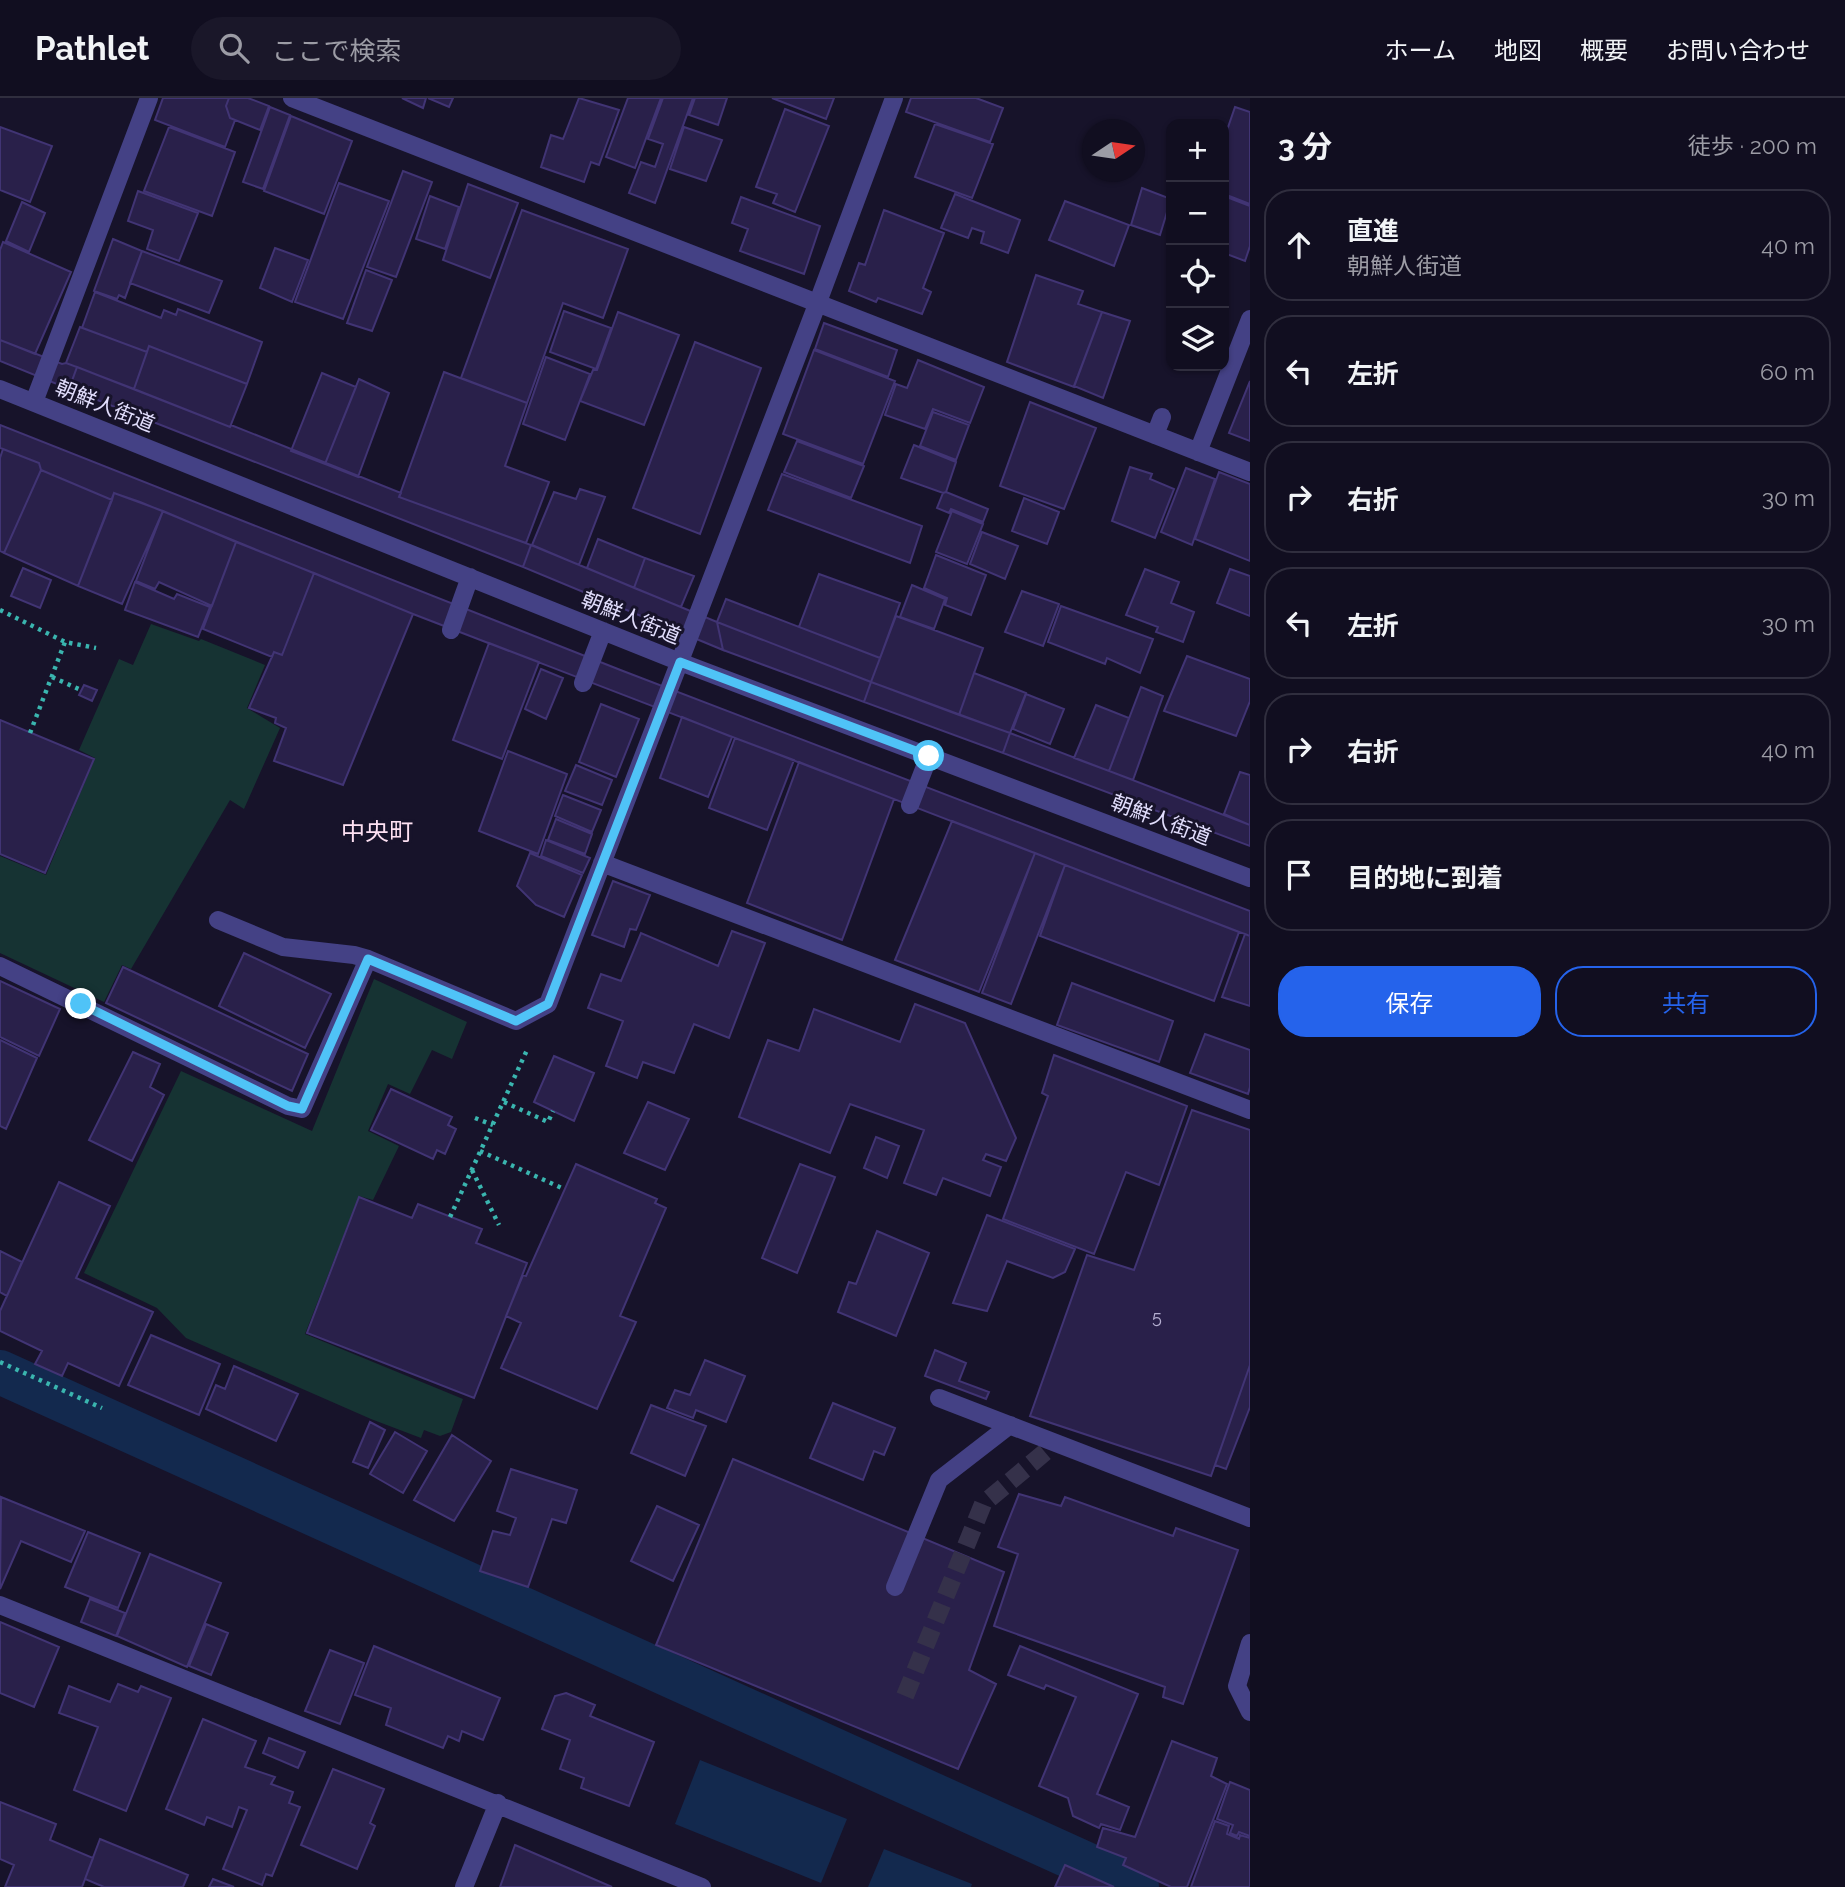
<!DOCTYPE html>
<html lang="ja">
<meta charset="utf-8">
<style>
:root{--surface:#110e20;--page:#1a1729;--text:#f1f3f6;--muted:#9c9ca5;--line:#302e3e;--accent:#2563eb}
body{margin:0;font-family:Raleway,"Noto Sans JP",sans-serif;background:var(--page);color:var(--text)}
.controls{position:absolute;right:21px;top:21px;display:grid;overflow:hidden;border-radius:14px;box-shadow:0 2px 5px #0004}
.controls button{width:63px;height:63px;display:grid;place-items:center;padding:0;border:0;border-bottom:2px solid var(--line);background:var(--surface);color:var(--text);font:35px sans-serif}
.compass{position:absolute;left:1082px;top:21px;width:63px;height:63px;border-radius:50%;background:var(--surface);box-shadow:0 2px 5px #0004;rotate:77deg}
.stop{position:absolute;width:21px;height:21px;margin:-16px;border:5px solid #4fc3f7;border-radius:50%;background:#fff}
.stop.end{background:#4fc3f7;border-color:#fff;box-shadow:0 2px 7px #0008}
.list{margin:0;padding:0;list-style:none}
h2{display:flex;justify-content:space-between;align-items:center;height:91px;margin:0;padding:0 28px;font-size:30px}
h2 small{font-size:23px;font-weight:400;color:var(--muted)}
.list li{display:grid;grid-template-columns:46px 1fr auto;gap:21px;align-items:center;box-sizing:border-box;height:112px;margin:0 14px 14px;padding:0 14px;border:2px solid var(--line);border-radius:28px}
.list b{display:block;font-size:26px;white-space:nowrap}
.list p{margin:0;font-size:23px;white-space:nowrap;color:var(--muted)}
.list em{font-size:23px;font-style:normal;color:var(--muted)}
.actions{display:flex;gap:14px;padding:21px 28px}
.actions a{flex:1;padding:16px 0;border:2px solid var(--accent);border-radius:28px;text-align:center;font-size:24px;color:var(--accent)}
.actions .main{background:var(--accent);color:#fff}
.icon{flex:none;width:38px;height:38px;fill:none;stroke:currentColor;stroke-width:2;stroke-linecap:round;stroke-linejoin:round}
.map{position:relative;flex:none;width:1250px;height:1789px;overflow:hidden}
header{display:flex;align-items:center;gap:42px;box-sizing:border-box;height:98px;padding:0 35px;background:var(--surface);border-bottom:2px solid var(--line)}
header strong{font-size:33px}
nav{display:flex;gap:38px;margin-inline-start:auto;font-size:24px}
.search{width:490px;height:63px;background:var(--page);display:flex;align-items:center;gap:18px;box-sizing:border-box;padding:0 24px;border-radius:38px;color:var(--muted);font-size:26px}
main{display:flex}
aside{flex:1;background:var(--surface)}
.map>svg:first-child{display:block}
</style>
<header>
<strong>Pathlet</strong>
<div class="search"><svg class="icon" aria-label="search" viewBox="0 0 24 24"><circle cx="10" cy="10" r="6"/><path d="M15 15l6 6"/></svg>ここで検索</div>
<nav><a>ホーム</a><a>地図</a><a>概要</a><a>お問い合わせ</a></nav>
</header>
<main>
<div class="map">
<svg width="1250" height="1789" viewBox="0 0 1250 1789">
<rect width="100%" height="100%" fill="#17132a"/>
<path fill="#163333" d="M 151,526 L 199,543 L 201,541 L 265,567 L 247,610 L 280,630 L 244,711 L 230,702 L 131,871 L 122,867 L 104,904 L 0,855 L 0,758 L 46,777 L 95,660 L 79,652 L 119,561 L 133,567 Z
M 374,881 L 467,924 L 452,961 L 432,952 L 410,996 L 388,986 L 368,1033 L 399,1048 L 373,1102 L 359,1098 L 305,1236 L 463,1301 L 451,1334 L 440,1338 L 424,1332 L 421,1340 L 371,1321 L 186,1240 L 157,1210 L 84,1175 L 181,973 L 312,1033 Z"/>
<path fill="#13294e" d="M 700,1662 L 847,1721 L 821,1785 L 675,1726 Z
M 884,1751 L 972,1786 L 971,1789 L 868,1789 Z"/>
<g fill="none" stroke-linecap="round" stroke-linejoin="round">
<path stroke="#13294e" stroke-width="44" d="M 0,1274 L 1137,1789"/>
</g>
<path fill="#29204a" stroke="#413474" stroke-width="2" d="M 163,0 L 229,0 L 226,8 L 230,20 L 235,22 L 225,49 L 155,22 Z
M 229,0 L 248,0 L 269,8 L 260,32 L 230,20 L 226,8 Z
M 402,0 L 426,0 L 423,10 Z
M 428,0 L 453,0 L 449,9 Z
M 579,0 L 619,12 L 599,67 L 591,64 L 584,84 L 541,69 L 551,37 L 563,41 Z
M 628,0 L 661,0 L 635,70 L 606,59 Z
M 663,0 L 693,0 L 655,105 L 629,95 L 641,64 L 655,69 L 663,46 L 648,41 Z
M 695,0 L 727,0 L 718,27 L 689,17 Z
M 772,0 L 834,0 L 826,21 Z
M 911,0 L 976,0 L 1003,10 L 990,44 L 906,14 Z
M 270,9 L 290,17 L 263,91 L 243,84 Z
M 1235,9 L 1250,14 L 1250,106 L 1224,96 L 1224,41 Z
M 785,11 L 829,28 L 795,114 L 773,105 L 777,96 L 756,89 Z
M 291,18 L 352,43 L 324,116 L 264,93 Z
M 935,26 L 993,46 L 972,100 L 915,79 Z
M 0,29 L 52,48 L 30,104 L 0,92 Z
M 169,29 L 235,54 L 212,118 L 144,93 Z
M 684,29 L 722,42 L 706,83 L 670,71 Z
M 403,73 L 432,84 L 396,179 L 367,169 Z
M 339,85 L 389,103 L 343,221 L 295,204 Z
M 468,86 L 518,105 L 490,180 L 443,162 Z
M 1142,90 L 1171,101 L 1160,137 L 1131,127 Z
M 138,93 L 198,115 L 179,163 L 147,151 L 153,132 L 128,123 Z
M 955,96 L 1020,122 L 1008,155 L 981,145 L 984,134 L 972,130 L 968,140 L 941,130 Z
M 430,98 L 459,109 L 445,151 L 416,141 Z
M 1224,98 L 1250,108 L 1250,148 L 1245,163 L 1224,155 Z
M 741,99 L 820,128 L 804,176 L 740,153 L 748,131 L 732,125 Z
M 1065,103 L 1129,127 L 1114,168 L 1049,142 Z
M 22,104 L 45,115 L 29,154 L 6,143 Z
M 522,112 L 628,151 L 603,220 L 563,205 L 527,305 L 461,280 Z
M 884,112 L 944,135 L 923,190 L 931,194 L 922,216 L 878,200 L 876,204 L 849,193 L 859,165 L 865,167 Z
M 113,141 L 142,153 L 125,200 L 119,197 L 117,201 L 94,193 Z
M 3,144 L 71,174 L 35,256 L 0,242 L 0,152 Z
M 275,150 L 308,162 L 292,204 L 260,190 Z
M 142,153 L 222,183 L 209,215 L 130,185 Z
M 366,172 L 392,182 L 372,233 L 347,225 Z
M 1036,177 L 1083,193 L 1078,206 L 1102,214 L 1074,289 L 1007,264 Z
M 95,194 L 161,220 L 164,212 L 176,217 L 178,211 L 262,244 L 247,286 L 149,248 L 147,254 L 82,230 Z
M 564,213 L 611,230 L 596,271 L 550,254 Z
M 618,214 L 679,237 L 644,327 L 580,303 L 593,272 L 597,272 Z
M 1102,214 L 1130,223 L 1103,300 L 1074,288 Z
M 824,225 L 897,252 L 888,279 L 815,251 Z
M 80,229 L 147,254 L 134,291 L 66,265 Z
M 0,242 L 62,266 L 66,265 L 77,269 L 69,291 L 0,263 Z
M 695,244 L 761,270 L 700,436 L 633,410 Z
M 149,248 L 247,286 L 230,329 L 134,291 Z
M 814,252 L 895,283 L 863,366 L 783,336 Z
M 546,259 L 590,276 L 565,342 L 523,326 Z
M 918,262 L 984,289 L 970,325 L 933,311 L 925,331 L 885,317 L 896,286 L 907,290 Z
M 77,269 L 230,329 L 231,327 L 401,395 L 399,399 L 531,447 L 523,469 L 69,291 Z
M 444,274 L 527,305 L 505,368 L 549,384 L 526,445 L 399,399 Z
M 322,275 L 356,289 L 325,366 L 291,353 Z
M 359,281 L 389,295 L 358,379 L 325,366 Z
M 1250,283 L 1250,343 L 1229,335 Z
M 1030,304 L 1096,330 L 1064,411 L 1000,388 Z
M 933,314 L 969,327 L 956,362 L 920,348 Z
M 0,327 L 623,573 L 1250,813 L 1250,838 L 413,516 L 140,404 L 114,395 L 112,402 L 41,372 L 39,365 L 0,350 Z
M 797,343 L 864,368 L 851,400 L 784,374 Z
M 914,347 L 956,364 L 946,394 L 943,395 L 901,380 Z
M 3,351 L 39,365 L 41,372 L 4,455 L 0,453 L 0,360 Z
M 1130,369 L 1152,376 L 1150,381 L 1174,391 L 1155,440 L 1112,423 Z
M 1186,370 L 1215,381 L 1192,447 L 1161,434 Z
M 41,372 L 112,402 L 78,488 L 4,455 Z
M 1219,374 L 1250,386 L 1250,463 L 1195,441 Z
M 782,376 L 922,428 L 910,465 L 768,412 Z
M 580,391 L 605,399 L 579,467 L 532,447 L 554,394 L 576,401 Z
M 946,394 L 988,411 L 983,424 L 951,411 L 949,415 L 937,410 L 943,395 Z
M 114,395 L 163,413 L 122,506 L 78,488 Z
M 1024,400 L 1059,414 L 1047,446 L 1012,433 Z
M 163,413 L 236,444 L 212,508 L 159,484 L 155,491 L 136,483 Z
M 952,413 L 983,426 L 967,466 L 936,454 Z
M 982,434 L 1018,448 L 1005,481 L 970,466 Z
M 598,441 L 645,460 L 634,490 L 587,470 Z
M 236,444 L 314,475 L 282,557 L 274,554 L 272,559 L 203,531 Z
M 531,447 L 717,524 L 723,552 L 523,469 Z
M 936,457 L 986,477 L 971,517 L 945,507 L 947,500 L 924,490 Z
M 645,460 L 694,478 L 681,509 L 634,490 Z
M 23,470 L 51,482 L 40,510 L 11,498 Z
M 1145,471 L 1179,484 L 1171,505 L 1194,514 L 1183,544 L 1156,534 L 1158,529 L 1126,517 Z
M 1230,471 L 1250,478 L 1250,518 L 1217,505 Z
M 314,475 L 413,516 L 343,687 L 274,663 L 286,630 L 275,625 L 276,620 L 249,610 L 274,554 L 282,557 Z
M 819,476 L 900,505 L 880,560 L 799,529 Z
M 135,484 L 174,501 L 177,496 L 210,509 L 198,539 L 125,512 Z
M 912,487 L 945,501 L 934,531 L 900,519 Z
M 1022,493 L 1059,506 L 1043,548 L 1005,534 Z
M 726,501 L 880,560 L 871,584 L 717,524 Z
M 1061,508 L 1153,541 L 1140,575 L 1107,560 L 1105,566 L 1048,544 Z
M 896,518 L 983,550 L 959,617 L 871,584 Z
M 717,524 L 871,584 L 864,604 L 723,552 Z
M 489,545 L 539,564 L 502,661 L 453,642 Z
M 1187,558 L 1250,581 L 1250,603 L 1236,638 L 1164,613 Z
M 541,571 L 563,580 L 546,621 L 525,611 Z
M 974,575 L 1026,595 L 1010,635 L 959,617 Z
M 871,584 L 1010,635 L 1003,655 L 864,604 Z
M 84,587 L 97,592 L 92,603 L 79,597 Z
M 1141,589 L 1163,598 L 1133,682 L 1109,673 Z
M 1026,596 L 1064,611 L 1050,646 L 1013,631 Z
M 601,606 L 639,621 L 616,679 L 579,664 Z
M 1096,607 L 1129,620 L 1109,673 L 1074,660 Z
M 682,619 L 732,639 L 708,699 L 660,680 Z
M 0,622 L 94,661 L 45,775 L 0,756 Z
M 1010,635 L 1250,727 L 1250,748 L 1003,655 Z
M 735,640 L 794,662 L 767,732 L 709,710 Z
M 508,653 L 567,676 L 538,756 L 479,733 Z
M 799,664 L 894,701 L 842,842 L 747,805 Z
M 576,667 L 612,682 L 602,707 L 565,693 Z
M 1240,674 L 1250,677 L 1250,727 L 1224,716 Z
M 563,697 L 601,712 L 592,734 L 555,718 Z
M 556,721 L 592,736 L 585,756 L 548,742 Z
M 952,723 L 1035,755 L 979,894 L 895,862 Z
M 546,742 L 590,760 L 583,775 L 541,758 Z
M 530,755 L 582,777 L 564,819 L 536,807 L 517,788 Z
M 1035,755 L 1065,767 L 1011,906 L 982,895 Z
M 1065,767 L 1239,834 L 1214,903 L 1040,838 Z
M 613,783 L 650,797 L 636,832 L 630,831 L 624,849 L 592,837 Z
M 732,833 L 765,845 L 729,940 L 694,926 L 674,975 L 643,964 L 637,980 L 606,968 L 623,923 L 588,910 L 601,876 L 621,883 L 641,835 L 718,868 Z
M 1245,836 L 1250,838 L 1250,908 L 1222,899 Z
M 244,855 L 331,896 L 305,950 L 219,908 Z
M 123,869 L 308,956 L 292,993 L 106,905 Z
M 0,883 L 60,911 L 39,958 L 0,939 Z
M 1072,885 L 1173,923 L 1159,964 L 1057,927 Z
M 915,906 L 965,925 L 1016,1040 L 1006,1063 L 986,1056 L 983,1062 L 1001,1069 L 990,1098 L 943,1080 L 936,1097 L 904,1085 L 924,1032 L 850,1006 L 830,1055 L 739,1019 L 768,942 L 799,953 L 814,911 L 900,944 Z
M 1205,936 L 1250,952 L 1250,989 L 1248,996 L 1190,975 Z
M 0,942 L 37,960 L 6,1031 L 0,1028 Z
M 133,954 L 160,966 L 150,989 L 164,997 L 132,1063 L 89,1042 Z
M 1054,957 L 1187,1008 L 1159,1087 L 1126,1074 L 1094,1156 L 1003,1121 L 1048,998 L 1042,995 Z
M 554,958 L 594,975 L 574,1023 L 534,1004 Z
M 391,991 L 452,1019 L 448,1027 L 456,1031 L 445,1056 L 437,1052 L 433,1061 L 371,1032 Z
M 648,1004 L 689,1021 L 665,1072 L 624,1055 Z
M 1192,1012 L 1250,1032 L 1250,1267 L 1211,1378 L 1030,1318 L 1087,1157 L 1134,1172 Z
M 876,1039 L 899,1048 L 887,1080 L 864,1070 Z
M 576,1066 L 657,1101 L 655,1105 L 666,1110 L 620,1218 L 636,1224 L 597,1311 L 501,1270 L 521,1225 L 506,1218 L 523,1177 L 526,1178 Z
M 800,1066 L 835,1079 L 797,1175 L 762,1160 Z
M 59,1084 L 110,1108 L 76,1180 L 153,1214 L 119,1288 L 68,1265 L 62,1278 L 35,1266 L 42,1253 L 0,1233 L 0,1213 Z
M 359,1099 L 412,1120 L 418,1106 L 482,1131 L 476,1145 L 527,1165 L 474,1300 L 307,1235 Z
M 987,1117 L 1075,1151 L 1065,1174 L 1053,1180 L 1007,1163 L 987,1213 L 953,1205 Z
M 877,1133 L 929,1155 L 896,1238 L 838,1214 L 849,1184 L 856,1186 Z
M 0,1153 L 22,1164 L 7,1198 L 0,1194 Z
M 151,1237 L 220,1266 L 199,1317 L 128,1287 Z
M 935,1252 L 966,1265 L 959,1283 L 989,1294 L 986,1301 L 925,1278 Z
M 705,1262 L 745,1278 L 726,1324 L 696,1312 L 693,1320 L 667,1310 L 675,1292 L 690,1297 Z
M 1250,1267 L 1250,1309 L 1226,1371 L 1215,1367 Z
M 234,1268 L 298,1296 L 276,1343 L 206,1311 L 216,1287 L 225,1291 Z
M 833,1305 L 895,1330 L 884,1357 L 874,1353 L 863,1382 L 810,1360 Z
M 651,1307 L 706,1328 L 685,1378 L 631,1355 Z
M 370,1324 L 385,1332 L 368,1370 L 353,1364 Z
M 395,1334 L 427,1353 L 403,1395 L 370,1376 Z
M 452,1337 L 491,1363 L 454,1423 L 414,1402 Z
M 733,1361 L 1004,1474 L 969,1572 L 996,1586 L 958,1671 L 656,1547 Z
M 511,1371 L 577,1392 L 566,1425 L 552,1421 L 528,1489 L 480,1473 L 493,1433 L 510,1437 L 516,1420 L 497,1413 Z
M 1019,1396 L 1061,1408 L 1065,1399 L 1173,1438 L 1176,1430 L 1238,1452 L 1183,1606 L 1163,1599 L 1165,1589 L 994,1528 L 1018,1456 L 998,1449 Z
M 1,1399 L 85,1433 L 71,1464 L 21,1443 L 0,1491 Z
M 657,1408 L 699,1427 L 673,1483 L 631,1463 Z
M 88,1434 L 140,1455 L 118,1510 L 65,1489 Z
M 150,1456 L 221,1485 L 187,1569 L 117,1538 Z
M 90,1501 L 125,1515 L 116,1538 L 81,1524 Z
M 0,1524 L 59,1549 L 34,1609 L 0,1595 Z
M 206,1526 L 228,1535 L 211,1577 L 189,1568 Z
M 374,1548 L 500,1600 L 483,1642 L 462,1633 L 459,1643 L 448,1638 L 443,1650 L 386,1627 L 391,1610 L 355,1597 Z
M 1020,1548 L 1138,1596 L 1097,1696 L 1129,1709 L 1120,1732 L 1101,1726 L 1099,1730 L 1073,1718 L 1068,1700 L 1039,1688 L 1076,1599 L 1046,1587 L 1044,1591 L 1008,1577 Z
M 330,1552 L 364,1565 L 340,1626 L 305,1613 Z
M 118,1586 L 138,1594 L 141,1588 L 171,1600 L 126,1713 L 74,1692 L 98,1629 L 59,1615 L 69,1588 L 110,1604 Z
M 566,1595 L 595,1607 L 590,1618 L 654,1644 L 629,1708 L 581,1690 L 584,1680 L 560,1671 L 570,1642 L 542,1631 L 555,1598 Z
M 203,1621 L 256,1643 L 245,1669 L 275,1679 L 271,1686 L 293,1694 L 289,1705 L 300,1709 L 272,1778 L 266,1776 L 262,1787 L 223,1771 L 247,1712 L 239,1709 L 232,1729 L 207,1719 L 204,1727 L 166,1711 Z
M 269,1640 L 305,1654 L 298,1670 L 263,1655 Z
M 1172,1643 L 1217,1660 L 1211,1678 L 1227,1686 L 1187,1789 L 1171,1789 L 1123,1767 L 1126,1760 L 1097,1749 L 1103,1730 L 1135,1739 Z
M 333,1671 L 384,1691 L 370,1725 L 375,1728 L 357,1771 L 301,1747 Z
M 1230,1684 L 1250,1692 L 1250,1738 L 1239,1734 L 1237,1738 L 1230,1735 L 1233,1727 L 1217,1721 Z
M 0,1704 L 56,1726 L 50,1742 L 93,1760 L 82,1789 L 5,1789 L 14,1767 L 0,1761 Z
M 1215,1723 L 1229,1728 L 1227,1736 L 1239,1741 L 1240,1737 L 1250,1740 L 1250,1789 L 1191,1789 Z
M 100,1741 L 188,1777 L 183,1789 L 104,1789 L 85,1781 Z
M 515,1747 L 612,1789 L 500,1789 Z
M 1065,1767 L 1114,1789 L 1055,1789 Z
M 213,1781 L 234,1789 L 209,1789 Z"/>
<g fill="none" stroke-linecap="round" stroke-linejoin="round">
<path stroke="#35314a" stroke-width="18" stroke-dasharray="18 9" stroke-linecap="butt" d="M 905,1598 L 983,1406 L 1056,1345"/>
<path stroke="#3ab5af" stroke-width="4.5" stroke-dasharray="3.5 5" stroke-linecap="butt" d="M 0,512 L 65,544 L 96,550
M 52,579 L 81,592
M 30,635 L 65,544
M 504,1004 L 548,1024 L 553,1013
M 475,1020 L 493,1027
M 480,1053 L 564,1091
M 472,1072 L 499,1127
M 450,1119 L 527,952
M 0,1264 L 102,1310"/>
<path stroke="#444185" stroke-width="18" d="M 292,0 L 1250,374
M 0,291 L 680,564 L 1250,780
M 34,304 L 149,0
M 1155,337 L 1162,319
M 1198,354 L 1250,221
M 451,532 L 470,479
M 583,585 L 603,533
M 910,707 L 929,658
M 602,765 L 1250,1012
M 218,822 L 283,849 L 354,857 L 368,861 L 516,923 L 548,906 L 818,204 L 894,0
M 0,868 L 288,1008 L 302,1011 L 368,861
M 939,1300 L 1250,1420
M 895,1489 L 939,1382 L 1010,1327
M 0,1507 L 702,1789
M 1250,1545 L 1237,1588 L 1250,1614
M 464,1789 L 498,1705"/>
</g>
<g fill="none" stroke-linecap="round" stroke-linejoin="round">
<path stroke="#4fc3f7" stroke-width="9" d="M 81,906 L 288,1008 L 302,1011 L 368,861 L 516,923 L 548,906 L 680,564 L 929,658"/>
</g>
<g text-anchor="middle" stroke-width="6" stroke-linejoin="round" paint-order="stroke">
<g font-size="18" fill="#b4aed0">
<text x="1157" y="1225">5</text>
</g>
<g font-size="21" fill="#e2defd" stroke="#17132a">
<text transform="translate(105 308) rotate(22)" y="7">朝鮮人街道</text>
<text transform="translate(631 520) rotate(22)" y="7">朝鮮人街道</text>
<text transform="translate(1161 722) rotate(21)" y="7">朝鮮人街道</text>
</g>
<g font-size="24" fill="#fde0f2" stroke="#17132a">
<text x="377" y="742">中央町</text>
</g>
</g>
</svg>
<div class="controls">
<button>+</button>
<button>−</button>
<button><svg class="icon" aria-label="locate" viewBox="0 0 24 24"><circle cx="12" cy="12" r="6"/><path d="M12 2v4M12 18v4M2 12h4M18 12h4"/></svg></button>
<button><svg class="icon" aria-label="layers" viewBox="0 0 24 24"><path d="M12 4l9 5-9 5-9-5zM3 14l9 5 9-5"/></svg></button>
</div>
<svg class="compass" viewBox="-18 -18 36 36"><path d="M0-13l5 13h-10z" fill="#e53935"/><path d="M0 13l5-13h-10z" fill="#9c9ca5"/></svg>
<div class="stop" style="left:929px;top:658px"></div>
<div class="stop end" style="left:81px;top:906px"></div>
</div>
<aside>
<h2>3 分<small>徒歩 · 200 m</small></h2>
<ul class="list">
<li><svg class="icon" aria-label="ahead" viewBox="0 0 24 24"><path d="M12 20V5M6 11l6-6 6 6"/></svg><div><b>直進</b><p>朝鮮人街道</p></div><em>40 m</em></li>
<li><svg class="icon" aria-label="left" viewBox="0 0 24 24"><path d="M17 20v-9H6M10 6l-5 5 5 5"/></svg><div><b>左折</b></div><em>60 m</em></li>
<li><svg class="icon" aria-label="right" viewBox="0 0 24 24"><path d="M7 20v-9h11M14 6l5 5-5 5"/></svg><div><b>右折</b></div><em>30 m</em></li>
<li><svg class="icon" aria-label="left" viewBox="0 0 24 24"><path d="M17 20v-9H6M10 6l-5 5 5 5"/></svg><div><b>左折</b></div><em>30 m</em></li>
<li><svg class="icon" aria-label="right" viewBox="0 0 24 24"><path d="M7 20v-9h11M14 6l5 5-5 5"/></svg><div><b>右折</b></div><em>40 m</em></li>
<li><svg class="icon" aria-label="arrive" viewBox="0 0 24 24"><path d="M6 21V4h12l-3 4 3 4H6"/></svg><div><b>目的地に到着</b></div></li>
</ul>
<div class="actions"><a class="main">保存</a><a>共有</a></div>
</aside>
</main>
